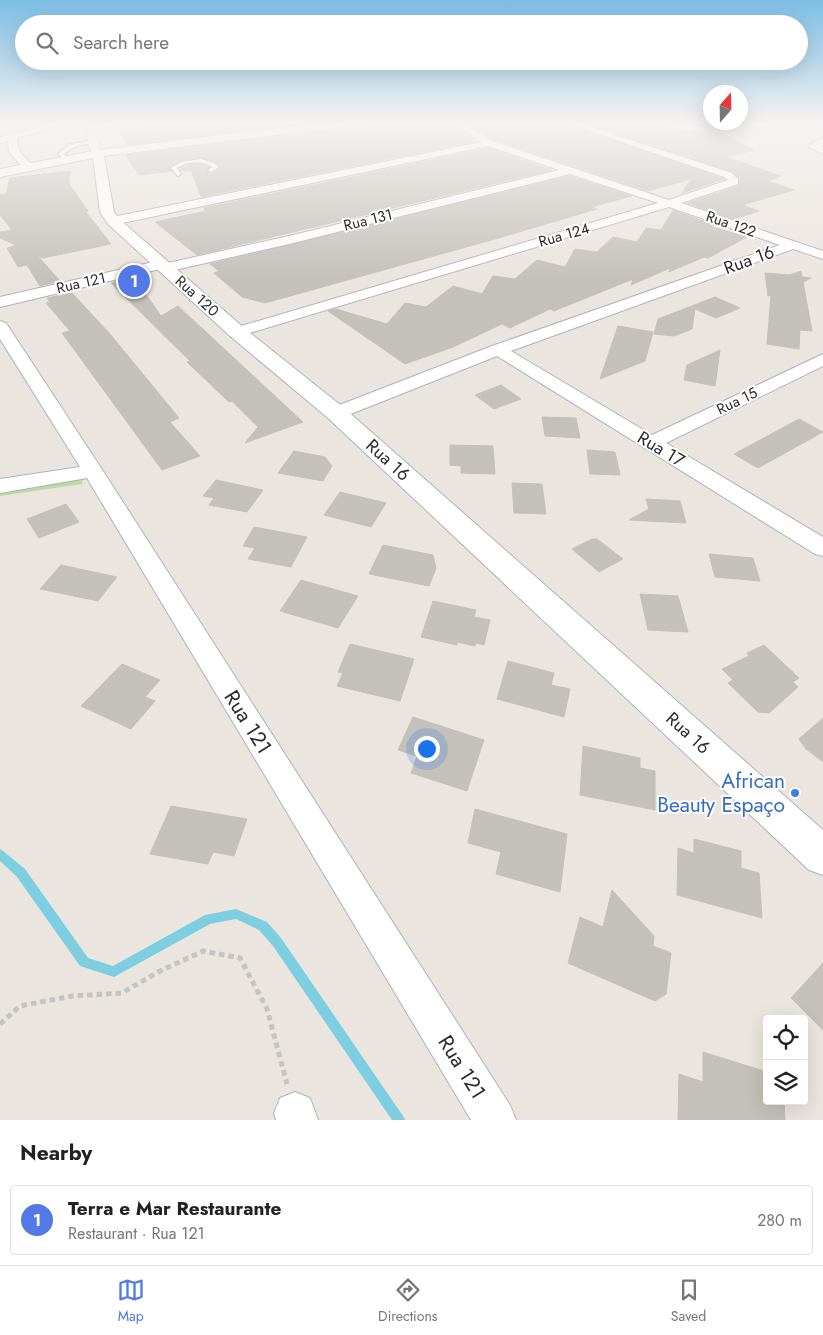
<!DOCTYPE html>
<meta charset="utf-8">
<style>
:root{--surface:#fff;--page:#f2f2f2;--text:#222;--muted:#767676;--line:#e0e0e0;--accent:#5279e5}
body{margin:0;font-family:Jost,sans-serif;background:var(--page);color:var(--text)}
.controls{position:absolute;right:15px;bottom:15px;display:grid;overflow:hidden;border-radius:5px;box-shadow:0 5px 20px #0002}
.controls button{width:45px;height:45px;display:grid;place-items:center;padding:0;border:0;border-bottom:1px solid var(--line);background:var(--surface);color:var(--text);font:25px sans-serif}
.compass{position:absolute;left:703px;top:85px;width:45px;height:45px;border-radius:50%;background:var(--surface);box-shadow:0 5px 20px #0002;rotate:20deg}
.you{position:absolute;left:426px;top:748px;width:18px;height:18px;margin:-12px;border:4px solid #fff;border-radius:50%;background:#1a73e8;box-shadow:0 0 0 8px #1a73e833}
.badge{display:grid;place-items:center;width:32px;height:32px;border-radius:50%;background:var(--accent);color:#fff;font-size:16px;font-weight:700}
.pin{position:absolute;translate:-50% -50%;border:2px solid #fff;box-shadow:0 1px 5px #0006}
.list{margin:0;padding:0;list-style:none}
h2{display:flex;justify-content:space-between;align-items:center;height:65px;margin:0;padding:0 20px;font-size:21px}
h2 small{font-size:16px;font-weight:400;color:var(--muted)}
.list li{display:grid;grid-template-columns:32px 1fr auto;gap:15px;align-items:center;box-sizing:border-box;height:70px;margin:0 10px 10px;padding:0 10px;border:1px solid var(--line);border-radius:5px}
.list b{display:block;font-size:19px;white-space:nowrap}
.list p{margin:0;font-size:16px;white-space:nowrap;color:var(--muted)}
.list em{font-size:16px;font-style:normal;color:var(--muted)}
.icon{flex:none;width:28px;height:28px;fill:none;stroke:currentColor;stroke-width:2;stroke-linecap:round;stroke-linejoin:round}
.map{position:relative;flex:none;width:823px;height:1120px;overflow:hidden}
.search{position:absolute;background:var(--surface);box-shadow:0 5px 20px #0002;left:15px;right:15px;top:15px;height:55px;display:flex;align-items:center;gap:12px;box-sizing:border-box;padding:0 18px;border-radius:28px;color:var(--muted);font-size:19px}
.sheet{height:145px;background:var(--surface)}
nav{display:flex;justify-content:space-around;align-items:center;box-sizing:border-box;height:70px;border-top:1px solid var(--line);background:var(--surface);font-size:14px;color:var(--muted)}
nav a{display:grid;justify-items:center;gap:2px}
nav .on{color:var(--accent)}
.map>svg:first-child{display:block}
</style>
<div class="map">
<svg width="823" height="1120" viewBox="0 0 823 1120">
<rect width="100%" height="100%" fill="#ebe5df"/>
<path fill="#badba2" d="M 83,478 L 82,484 L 0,496 L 0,490 Z"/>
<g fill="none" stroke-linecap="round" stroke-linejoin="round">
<path fill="#7ecee1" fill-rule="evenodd" d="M 0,849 L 3,851 L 25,869 L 88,958 L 113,966 L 205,915 L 236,909 L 267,922 L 281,938 L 403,1116 L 405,1120 L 392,1120 L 273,946 L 259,930 L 236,919 L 210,924 L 114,977 L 80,966 L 17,877 L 0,861 Z"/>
</g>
<path fill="#c4c0ba" stroke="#c6c0b9" d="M 175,122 L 298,122 L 300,124 L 127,145 L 119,129 Z
M 402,122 L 451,122 L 476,141 L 201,197 L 191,170 L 183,171 L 180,169 L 190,165 L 199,164 L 209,167 L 206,170 L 212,174 L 221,167 L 215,162 L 201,157 L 181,160 L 170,166 L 172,171 L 139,175 L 126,155 Z
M 467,122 L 561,122 L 724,179 L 682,193 L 691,179 L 648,191 L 493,139 Z
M 582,122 L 655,122 L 660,126 L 673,130 L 696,133 L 708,130 L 703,125 L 691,122 L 700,122 L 754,150 L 726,157 L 781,176 L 768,181 L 794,190 L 742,205 L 759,211 L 733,219 L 687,203 L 739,186 L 740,179 L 733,172 Z
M 488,148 L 552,170 L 197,255 L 155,222 L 206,211 L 204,208 Z
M 70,171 L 69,184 L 88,211 L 86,212 L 111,244 L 43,258 L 37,255 L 60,281 L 40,286 L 27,265 L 18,267 L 7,248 L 15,246 L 14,244 L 0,238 L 0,232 L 12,230 L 0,215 L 0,195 L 6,194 L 10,178 Z
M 570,176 L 631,196 L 592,207 L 597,209 L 495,239 L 265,303 L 242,297 L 214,273 L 219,271 L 210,264 Z
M 673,210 L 714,225 L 710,226 L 747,237 L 708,258 L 704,257 L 669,272 L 670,268 L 631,285 L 633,279 L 554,311 L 550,309 L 510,328 L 502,324 L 453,347 L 405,364 L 328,311 L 336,309 L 387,324 L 405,303 L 426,307 L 453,286 L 482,294 L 493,276 L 515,279 L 537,260 L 565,267 L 575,249 L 597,252 L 613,237 L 637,242 L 646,228 L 661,230 Z
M 801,271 L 802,277 L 811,278 L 803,282 L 812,331 L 800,330 L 799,349 L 767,344 L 771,295 L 768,296 L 765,273 L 790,275 Z
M 134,277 L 161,316 L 178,306 L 303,422 L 245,443 L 258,427 L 232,401 L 229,402 L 187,362 L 190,361 L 111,283 Z
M 72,293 L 110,334 L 179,418 L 170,422 L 200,456 L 162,470 L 62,333 L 70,331 L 46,303 L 50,302 L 47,298 Z
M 715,297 L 740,308 L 716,318 L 695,309 L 692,329 L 674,336 L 654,334 L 658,319 Z
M 618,326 L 653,332 L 645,361 L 600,379 Z
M 720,350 L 715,386 L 684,380 L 687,365 Z
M 501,385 L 521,399 L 494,409 L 475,395 Z
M 542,417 L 576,418 L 580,438 L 545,436 Z
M 799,419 L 823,432 L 758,468 L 734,454 Z
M 450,445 L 493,446 L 495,474 L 461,473 L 461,466 L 450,465 Z
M 587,450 L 615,452 L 620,475 L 590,474 Z
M 294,451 L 325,457 L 332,466 L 323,481 L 278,473 Z
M 216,480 L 263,490 L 247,512 L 209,505 L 214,498 L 203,496 Z
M 512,483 L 542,484 L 546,514 L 514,513 Z
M 340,492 L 386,503 L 371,527 L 324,515 Z
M 646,499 L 680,501 L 686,523 L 629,520 L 649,509 Z
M 66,504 L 79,522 L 39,538 L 27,519 Z
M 254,527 L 307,537 L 291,567 L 248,559 L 255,548 L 243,546 Z
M 592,539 L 597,539 L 623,559 L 599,572 L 572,549 Z
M 383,545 L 433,555 L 436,568 L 429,586 L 369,574 Z
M 709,554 L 753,558 L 760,581 L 715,577 Z
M 61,565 L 117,577 L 98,601 L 40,589 Z
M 301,580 L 358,596 L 338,628 L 280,611 Z
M 640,594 L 678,596 L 688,632 L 648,630 Z
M 433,601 L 476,610 L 474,617 L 490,620 L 484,645 L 476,643 L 475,646 L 457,642 L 457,645 L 421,637 Z
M 350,644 L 414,659 L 400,701 L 337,686 L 343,673 L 338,672 Z
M 764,645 L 799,678 L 793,682 L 798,687 L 769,713 L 758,712 L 728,683 L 733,680 L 722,669 L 749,656 L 747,653 Z
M 508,661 L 554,673 L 551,685 L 570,689 L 564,717 L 497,699 Z
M 122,664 L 160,680 L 145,697 L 155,701 L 131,729 L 81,706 Z
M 413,717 L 484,740 L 467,791 L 411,773 L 417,756 L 398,750 Z
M 823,718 L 823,762 L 806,749 L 799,739 Z
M 583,746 L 640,758 L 640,768 L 655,771 L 655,810 L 580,795 Z
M 171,806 L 247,819 L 234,856 L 213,852 L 208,864 L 150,854 Z
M 475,809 L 567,834 L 560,892 L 496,874 L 501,852 L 468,843 Z
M 694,839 L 741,851 L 741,868 L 759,873 L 762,918 L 677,895 L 678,848 L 694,853 Z
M 612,890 L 654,936 L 653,946 L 671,953 L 666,994 L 655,1001 L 568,963 L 580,917 L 603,927 Z
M 823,963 L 823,1030 L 791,998 Z
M 703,1052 L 767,1072 L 767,1101 L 784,1101 L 785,1120 L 678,1120 L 679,1074 L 703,1082 Z"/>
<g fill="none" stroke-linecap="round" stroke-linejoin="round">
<g stroke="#afb2ba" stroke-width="3">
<path id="lane" d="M 93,140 L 95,143 C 83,145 73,145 64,154 L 69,160 L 65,160 L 58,154 L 69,145 Z
M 201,159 L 214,163 L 219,167 L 211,172 L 208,170 L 212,167 C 202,160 187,161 177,168 L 181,174 L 178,176 L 171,168 L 181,162 Z"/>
</g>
<g stroke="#afb2ba" stroke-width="2">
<path id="street" d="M 58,122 L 73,122 L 17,138 L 19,151 L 32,165 L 33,167 L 32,169 L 24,169 L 9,152 L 8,141 L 0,143 L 0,137 Z
M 87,122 L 95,122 L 96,124 L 144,122 L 140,125 L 96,129 L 99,147 L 103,153 L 98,156 L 94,155 L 89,147 Z
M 307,122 L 317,122 L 322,127 L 320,129 L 314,129 Z
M 453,122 L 463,122 L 492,141 L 669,200 L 728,180 L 724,177 L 563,122 L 576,122 L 732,173 L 738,179 L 738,184 L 681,203 L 823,251 L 823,259 L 793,249 L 511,351 L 652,435 L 823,354 L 823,366 L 666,443 L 823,537 L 823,556 L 815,554 L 497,356 L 343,417 L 336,419 L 329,417 L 327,413 L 329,409 L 492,346 L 780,245 L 669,207 L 243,335 L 231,335 L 229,332 L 231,329 L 658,203 L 570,174 L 289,244 L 166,272 L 160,269 L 0,307 L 0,297 L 162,260 L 168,263 L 289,236 L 559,170 L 488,146 L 113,225 L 107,221 L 113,217 L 481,142 Z
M 657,122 C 668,122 697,122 706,129 C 698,135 664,128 657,122 Z
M 823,138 L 823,145 L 821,146 L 823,147 L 823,154 L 808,146 Z
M 0,321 L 6,323 L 8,326 L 103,471 L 510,1105 L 516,1120 L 471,1120 L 87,478 L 0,493 L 0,479 L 80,467 L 0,339 Z
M 295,1092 L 310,1098 L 318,1120 L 276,1120 L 274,1113 L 280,1098 Z"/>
</g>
<g stroke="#afb2ba" stroke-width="2">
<path id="secondary" d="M 332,122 L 364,122 L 359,125 L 104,156 L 114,212 L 118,218 L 244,328 L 344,408 L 823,830 L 823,875 L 809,870 L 328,418 L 230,336 L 108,224 L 100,212 L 93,158 L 0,177 L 0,169 L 98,150 Z"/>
</g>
<path stroke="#c4c4c4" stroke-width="5" stroke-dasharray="5.5 4" stroke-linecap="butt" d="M 0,1024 L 20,1006 L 72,996 L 122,993 L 158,972 L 203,951 L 240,958 L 267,1009 L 287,1084"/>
<use href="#lane" fill="#fff" fill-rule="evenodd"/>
<use href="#street" fill="#fff" fill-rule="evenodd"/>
<use href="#secondary" fill="#fff" fill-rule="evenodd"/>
</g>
<linearGradient id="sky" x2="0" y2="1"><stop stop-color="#7dbee5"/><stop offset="0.44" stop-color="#f6f3f1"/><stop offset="1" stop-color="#f6f3f1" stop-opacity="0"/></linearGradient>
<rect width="823" height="279" fill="url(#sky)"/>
<circle fill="#3f7fe0" stroke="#fff" stroke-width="2" cx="795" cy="793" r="5"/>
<g text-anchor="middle" stroke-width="4" stroke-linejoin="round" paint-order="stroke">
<g font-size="15" fill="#2b2b2b" stroke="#fff">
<text transform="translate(368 220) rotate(-14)" y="5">Rua 131</text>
<text transform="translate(731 224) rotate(19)" y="5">Rua 122</text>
<text transform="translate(564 235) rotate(-16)" y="5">Rua 124</text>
<text transform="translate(81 283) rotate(-13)" y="5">Rua 121</text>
<text transform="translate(197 296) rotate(42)" y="5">Rua 120</text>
<text transform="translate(737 401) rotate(-26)" y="5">Rua 15</text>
</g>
<g font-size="18" fill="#2b2b2b" stroke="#fff">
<text transform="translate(749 260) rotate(-20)" y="6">Rua 16</text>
<text transform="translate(661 449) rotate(31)" y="6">Rua 17</text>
<text transform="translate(388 460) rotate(42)" y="6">Rua 16</text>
<text transform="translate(688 733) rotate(42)" y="6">Rua 16</text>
</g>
<g font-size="21" fill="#2b2b2b" stroke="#fff">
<text transform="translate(248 722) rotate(58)" y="7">Rua 121</text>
<text transform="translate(462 1067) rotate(58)" y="7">Rua 121</text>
</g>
<g font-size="21" fill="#366cbe" stroke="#fff" text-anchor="end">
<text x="785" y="788">African<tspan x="785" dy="24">Beauty Espaço</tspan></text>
</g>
</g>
</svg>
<div class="controls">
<button><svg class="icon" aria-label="locate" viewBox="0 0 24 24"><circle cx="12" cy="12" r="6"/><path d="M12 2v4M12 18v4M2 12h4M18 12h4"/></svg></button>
<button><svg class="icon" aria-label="layers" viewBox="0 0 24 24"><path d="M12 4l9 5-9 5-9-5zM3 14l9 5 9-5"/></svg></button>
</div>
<svg class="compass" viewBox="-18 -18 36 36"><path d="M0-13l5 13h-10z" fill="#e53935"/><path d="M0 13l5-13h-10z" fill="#767676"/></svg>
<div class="you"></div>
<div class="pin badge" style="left:134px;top:281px">1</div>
<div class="search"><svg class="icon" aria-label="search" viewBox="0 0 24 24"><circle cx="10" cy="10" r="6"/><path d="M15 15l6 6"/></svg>Search here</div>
</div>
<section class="sheet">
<h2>Nearby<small></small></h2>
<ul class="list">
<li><span class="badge">1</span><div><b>Terra e Mar Restaurante</b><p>Restaurant · Rua 121</p></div><em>280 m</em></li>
</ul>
</section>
<nav>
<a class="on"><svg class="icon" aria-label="map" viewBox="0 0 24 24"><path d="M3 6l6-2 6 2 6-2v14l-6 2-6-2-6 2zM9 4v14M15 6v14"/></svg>Map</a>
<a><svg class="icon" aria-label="directions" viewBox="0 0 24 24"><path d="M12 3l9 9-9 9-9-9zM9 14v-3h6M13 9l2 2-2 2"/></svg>Directions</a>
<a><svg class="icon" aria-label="saved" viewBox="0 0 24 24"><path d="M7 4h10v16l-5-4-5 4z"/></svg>Saved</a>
</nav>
